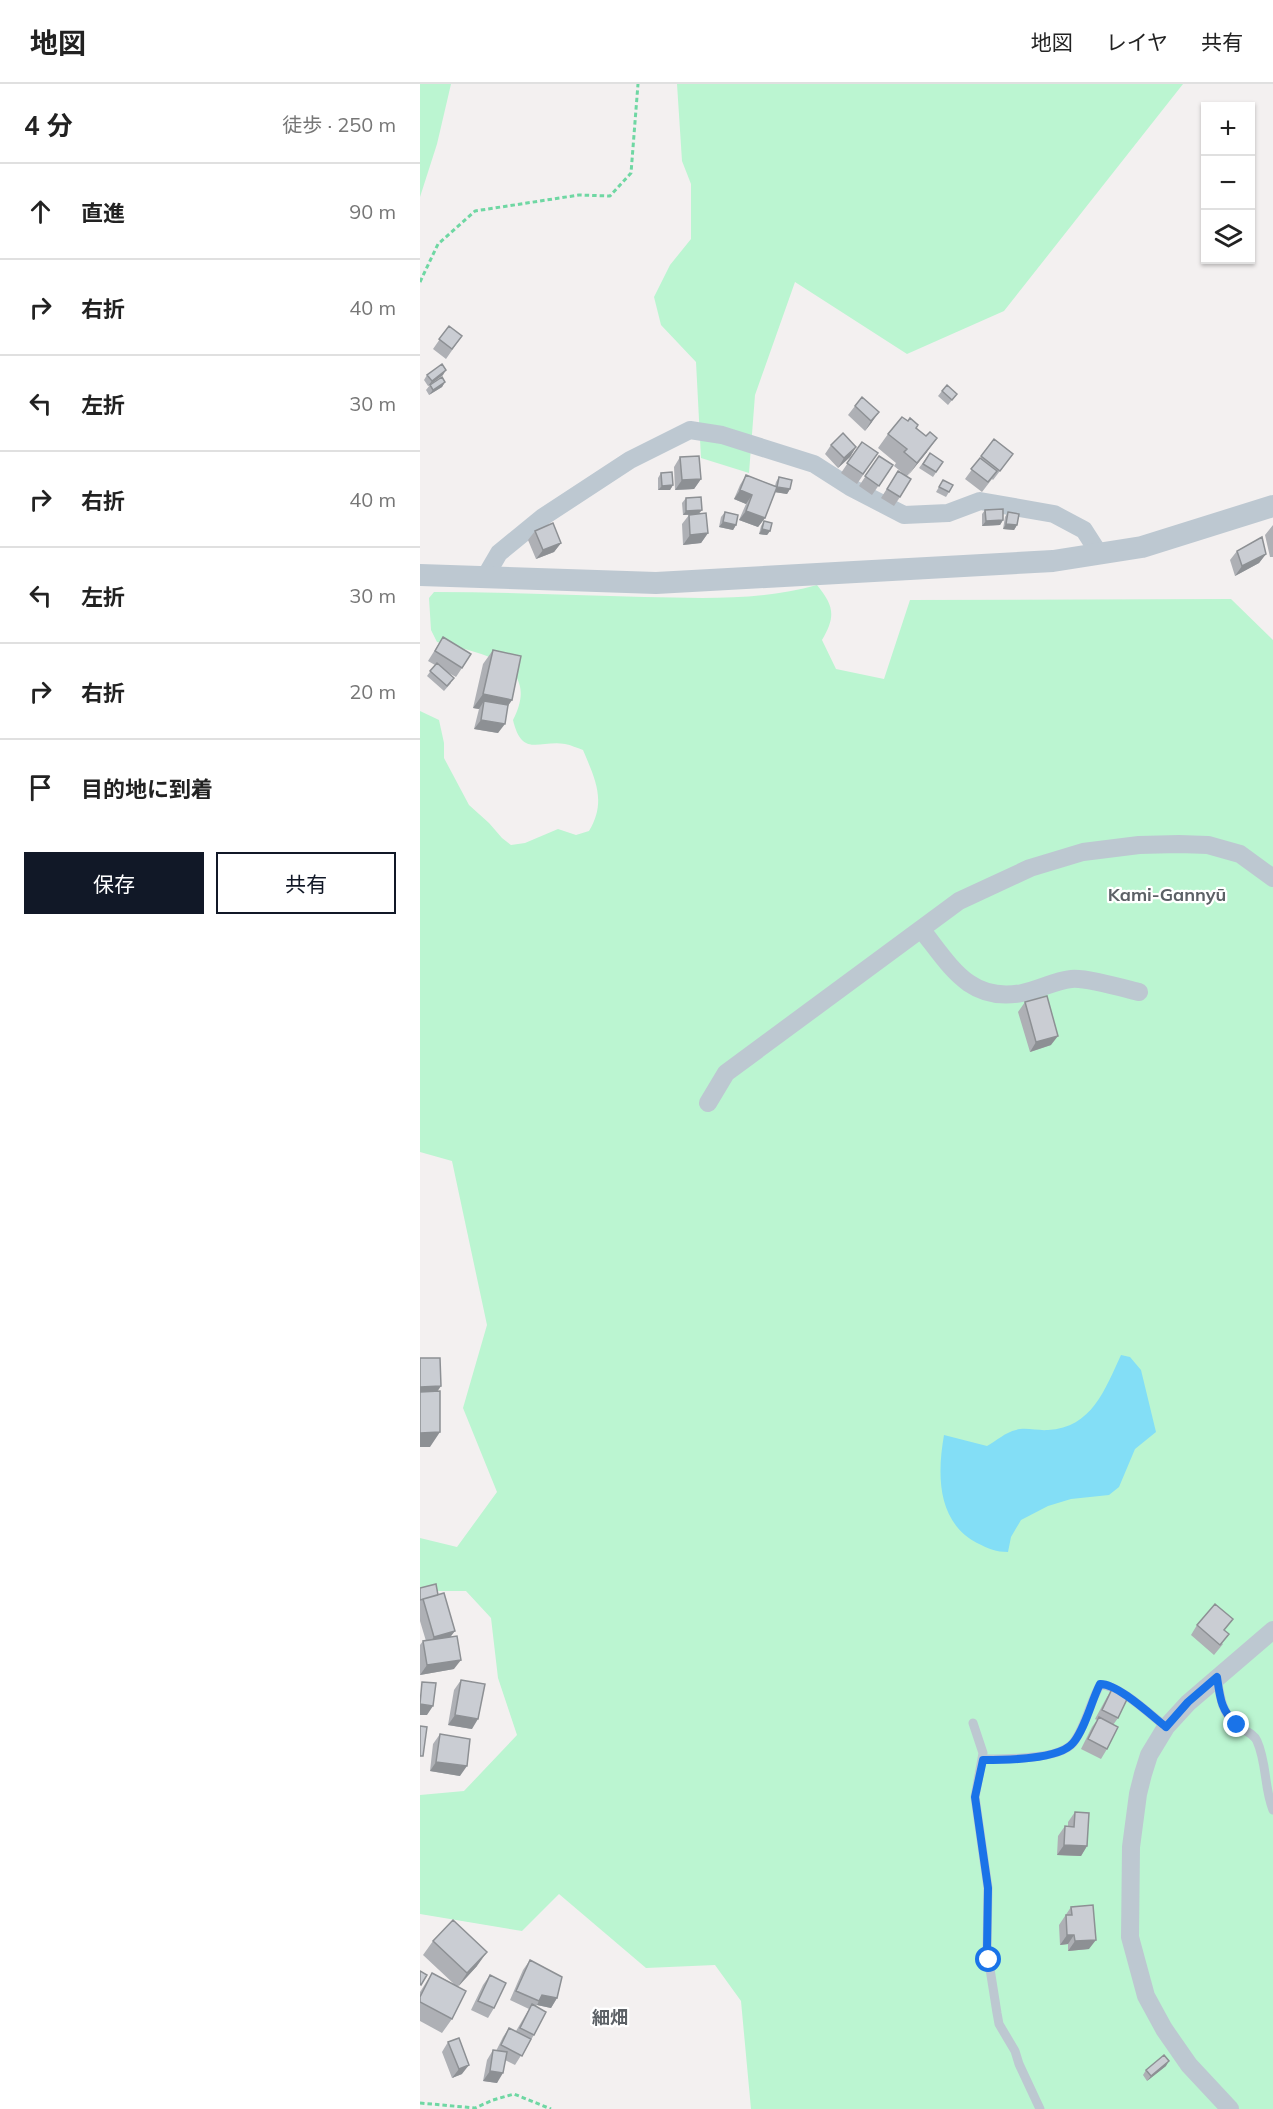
<!DOCTYPE html>
<html lang="ja">
<meta charset="utf-8">
<style>
:root{--surface:#fff;--page:#f2f2f2;--text:#222;--muted:#767676;--line:#e0e0e0;--accent:#111827}
body{margin:0;font-family:Mulish,"Noto Sans JP",sans-serif;background:var(--page);color:var(--text)}
.controls{position:absolute;right:18px;top:18px;display:grid;overflow:hidden;border-radius:0px;box-shadow:0 2px 4px #0004}
.controls button{width:54px;height:54px;display:grid;place-items:center;padding:0;border:0;border-bottom:2px solid var(--line);background:var(--surface);color:var(--text);font:30px sans-serif}
.stop{position:absolute;width:18px;height:18px;margin:-14px;border:4px solid #1a73e8;border-radius:50%;background:#fff}
.stop.end{background:#1a73e8;border-color:#fff;box-shadow:0 2px 6px #0008}
.list{margin:0;padding:0;list-style:none}
h2{display:flex;justify-content:space-between;align-items:center;height:78px;margin:0;padding:0 24px;font-size:26px}
h2 small{font-size:20px;font-weight:400;color:var(--muted)}
.list li{display:grid;grid-template-columns:39px 1fr auto;gap:18px;align-items:center;box-sizing:border-box;height:96px;padding:0 24px;border-top:2px solid var(--line)}
.list b{display:block;font-size:22px;white-space:nowrap}
.list em{font-size:20px;font-style:normal;color:var(--muted)}
.actions{display:flex;gap:12px;padding:18px 24px}
.actions a{flex:1;padding:14px 0;border:2px solid var(--accent);border-radius:0px;text-align:center;font-size:21px;color:var(--accent)}
.actions .main{background:var(--accent);color:#fff}
.icon{flex:none;width:33px;height:33px;fill:none;stroke:currentColor;stroke-width:2;stroke-linecap:round;stroke-linejoin:round}
.map{position:relative;flex:none;width:853px;height:2025px;overflow:hidden}
header{display:flex;align-items:center;gap:36px;box-sizing:border-box;height:84px;padding:0 30px;background:var(--surface);border-bottom:2px solid var(--line)}
header strong{font-size:28px}
nav{display:flex;gap:33px;margin-inline-start:auto;font-size:21px}
main{display:flex}
aside{flex:1;background:var(--surface)}
.map>svg:first-child{display:block}
</style>
<header>
<strong>地図</strong>
<nav><a>地図</a><a>レイヤ</a><a>共有</a></nav>
</header>
<main>
<aside>
<h2>4 分<small>徒歩 · 250 m</small></h2>
<ul class="list">
<li><svg class="icon" aria-label="ahead" viewBox="0 0 24 24"><path d="M12 20V5M6 11l6-6 6 6"/></svg><div><b>直進</b></div><em>90 m</em></li>
<li><svg class="icon" aria-label="right" viewBox="0 0 24 24"><path d="M7 20v-9h11M14 6l5 5-5 5"/></svg><div><b>右折</b></div><em>40 m</em></li>
<li><svg class="icon" aria-label="left" viewBox="0 0 24 24"><path d="M17 20v-9H6M10 6l-5 5 5 5"/></svg><div><b>左折</b></div><em>30 m</em></li>
<li><svg class="icon" aria-label="right" viewBox="0 0 24 24"><path d="M7 20v-9h11M14 6l5 5-5 5"/></svg><div><b>右折</b></div><em>40 m</em></li>
<li><svg class="icon" aria-label="left" viewBox="0 0 24 24"><path d="M17 20v-9H6M10 6l-5 5 5 5"/></svg><div><b>左折</b></div><em>30 m</em></li>
<li><svg class="icon" aria-label="right" viewBox="0 0 24 24"><path d="M7 20v-9h11M14 6l5 5-5 5"/></svg><div><b>右折</b></div><em>20 m</em></li>
<li><svg class="icon" aria-label="arrive" viewBox="0 0 24 24"><path d="M6 21V4h12l-3 4 3 4H6"/></svg><div><b>目的地に到着</b></div></li>
</ul>
<div class="actions"><a class="main">保存</a><a>共有</a></div>
</aside>
<div class="map">
<svg width="853" height="2025" viewBox="0 0 853 2025">
<rect width="100%" height="100%" fill="#f3f0f0"/>
<path fill="#bbf5d1" d="M 0,0 L 31,0 L 17,60 L 0,113 Z
M 257,0 L 763,0 L 584,227 L 487,270 L 375,198 L 335,311 L 329,389 L 281,374 L 276,278 L 241,241 L 234,213 L 250,181 L 271,155 L 271,100 L 262,77 Z
M 397,501 C 414,522 416,532 402,556 L 416,585 L 464,595 L 490,516 L 811,515 L 853,556 L 853,2025 L 331,2025 L 321,1917 L 295,1881 L 226,1884 L 139,1810 L 102,1847 L 0,1830 L 0,1711 L 44,1707 L 97,1651 L 78,1594 L 71,1534 L 46,1507 L 8,1507 L 0,1505 L 0,1454 L 37,1463 L 77,1408 L 43,1324 L 67,1241 L 32,1077 L 0,1068 L 0,627 L 19,636 L 24,659 L 24,674 L 49,721 L 69,739 L 82,754 L 91,761 L 105,759 L 138,745 L 156,751 L 169,747 C 187,717 175,695 163,666 C 157,664 151,661 145,660 C 119,656 102,674 93,636 C 123,578 59,569 17,558 L 11,546 L 9,514 L 14,508 C 84,508 154,511 224,513 C 282,514 341,517 397,501 Z"/>
<path fill="#83def6" d="M 701,1271 L 710,1273 L 721,1286 L 736,1348 L 715,1365 L 699,1403 L 689,1411 L 651,1415 L 628,1422 L 601,1436 L 591,1453 L 588,1468 C 576,1468 569,1465 557,1459 C 517,1438 517,1391 524,1351 L 567,1362 C 576,1357 586,1348 596,1346 C 605,1343 618,1347 628,1346 C 672,1344 685,1305 701,1271 Z"/>
<g fill="none" stroke-linecap="round" stroke-linejoin="round">
<path stroke="#6fd7a3" stroke-width="3" stroke-dasharray="4.5 3" stroke-linecap="butt" d="M 0,198 L 18,160 L 55,127 L 159,111 L 190,112 L 211,89 L 218,0
M 0,2019 L 55,2024 L 73,2016 L 94,2010 L 131,2025"/>
<path stroke="#bdc8d1" stroke-width="9" d="M 797,1593 C 800,1613 802,1631 819,1643 C 826,1647 834,1650 837,1657 C 847,1679 844,1704 853,1726
M 553,1639 L 563,1669 L 555,1713 L 568,1804 L 567,1866 L 577,1929 L 579,1940 L 595,1967 L 599,1980 L 620,2025
M 563,1675 C 584,1675 639,1676 653,1659 C 665,1644 670,1618 680,1601 C 697,1599 732,1632 746,1643"/>
<path stroke="#bdc8d1" stroke-width="18" d="M 65,493 L 79,469 L 123,433 L 210,376 L 270,346 L 302,351 L 394,380 L 430,403 L 484,431 L 528,429 L 560,417 L 634,430 L 664,446 L 680,471
M 501,845 C 530,881 549,919 602,909 C 618,906 634,897 651,895 C 664,893 703,904 719,908
M 288,1019 L 306,989 L 539,817 L 610,784 L 663,768 L 719,761 L 759,760 L 788,761 L 820,770 L 853,794
M 810,2025 L 769,1981 L 744,1945 L 726,1912 L 710,1853 L 711,1763 L 718,1710 L 723,1690 L 729,1671 L 746,1643 L 768,1619 L 853,1546"/>
<path stroke="#bdc8d1" stroke-width="22" d="M 0,491 L 236,499 L 633,477 L 722,463 L 853,422"/>
</g>
<path fill="#aeb0b5" d="M 29,242 L 42,252 L 26,275 L 13,265 Z
M 7,291 L 23,291 L 8,302 L 4,296 Z
M 25,298 L 22,303 L 9,311 L 6,306 L 10,301 Z
M 522,307 L 537,310 L 528,321 L 518,312 Z
M 435,322 L 452,338 L 445,347 L 428,331 Z
M 496,344 L 507,368 L 487,392 L 480,413 L 474,422 L 461,414 L 478,387 L 485,391 L 474,382 L 476,379 L 458,364 L 468,350 Z
M 574,355 L 593,370 L 573,396 L 572,395 L 562,408 L 545,395 Z
M 442,358 L 458,369 L 437,400 L 421,389 Z
M 411,361 L 436,363 L 430,373 L 418,384 L 405,370 Z
M 510,369 L 523,378 L 513,393 L 499,384 Z
M 459,372 L 473,381 L 452,411 L 439,402 Z
M 260,373 L 281,395 L 274,405 L 255,406 L 254,383 Z
M 241,389 L 253,401 L 250,406 L 238,406 L 238,394 Z
M 326,391 L 355,402 L 356,398 L 359,393 L 370,405 L 367,410 L 355,408 L 345,434 L 338,443 L 319,436 L 326,420 L 314,415 L 320,401 Z
M 523,396 L 529,408 L 526,413 L 516,408 Z
M 266,414 L 282,426 L 279,430 L 288,449 L 281,459 L 263,461 L 262,440 L 269,431 L 263,431 L 262,419 Z
M 565,426 L 583,436 L 580,441 L 562,442 L 562,430 Z
M 305,428 L 316,441 L 313,446 L 299,443 L 301,433 Z
M 588,428 L 597,441 L 594,446 L 583,445 L 585,433 Z
M 344,437 L 350,447 L 347,451 L 339,450 L 341,442 Z
M 853,441 L 853,473 L 850,473 L 845,451 Z
M 115,447 L 141,459 L 134,468 L 116,475 L 108,456 Z
M 817,467 L 846,470 L 839,479 L 815,492 L 810,476 Z
M 23,553 L 42,584 L 36,593 L 27,588 L 31,599 L 24,607 L 7,592 L 15,581 L 8,577 Z
M 73,566 L 92,616 L 88,622 L 78,649 L 54,645 L 59,625 L 53,624 L 63,580 Z
M 605,918 L 631,961 L 610,968 L 598,928 Z
M 0,1504 L 18,1511 L 31,1553 L 34,1585 L 0,1591 L 0,1561 L 3,1557 L 6,1557 L 0,1537 Z
M 777,1541 L 803,1560 L 794,1571 L 771,1551 Z
M 41,1596 L 52,1645 L 28,1641 L 34,1606 Z
M 693,1603 L 698,1634 L 693,1641 L 687,1665 L 681,1675 L 661,1665 L 672,1643 L 677,1636 L 675,1635 L 687,1613 Z
M 20,1650 L 40,1692 L 10,1687 L 13,1660 Z
M 655,1728 L 667,1762 L 661,1772 L 637,1771 L 638,1752 L 645,1742 L 648,1742 L 648,1738 Z
M 651,1823 L 669,1865 L 648,1867 L 648,1860 L 640,1861 L 639,1841 Z
M 13,1857 L 57,1882 L 38,1902 L 32,1935 L 22,1949 L 0,1937 L 0,1908 L 12,1889 L 34,1900 L 3,1871 Z
M 110,1876 L 137,1914 L 131,1924 L 117,1921 L 116,1922 L 114,1951 L 95,1981 L 85,1976 L 77,1999 L 63,1997 L 67,1976 L 73,1966 L 76,1967 L 83,1953 L 89,1944 L 96,1947 L 109,1925 L 90,1916 L 103,1886 Z
M 70,1891 L 74,1924 L 68,1934 L 51,1926 L 63,1901 Z
M 28,1958 L 42,1990 L 32,1994 L 22,1968 Z
M 746,1982 L 727,1997 L 723,1991 L 726,1986 Z"/>
<path fill="#8d9094" d="M 26,286 L 23,291 L 8,302 L 12,297 Z
M 25,298 L 22,303 L 9,311 L 13,306 Z
M 459,328 L 452,338 L 445,347 L 451,337 Z
M 517,354 L 507,368 L 487,393 L 497,379 Z
M 436,363 L 430,373 L 418,384 L 424,374 Z
M 281,395 L 274,405 L 255,406 L 262,396 Z
M 253,401 L 250,406 L 238,406 L 242,402 Z
M 357,403 L 370,405 L 367,410 L 354,408 Z
M 320,406 L 332,411 L 326,420 L 314,415 Z
M 282,426 L 278,430 L 263,431 L 266,427 Z
M 326,427 L 345,434 L 338,443 L 319,436 Z
M 583,436 L 580,441 L 562,442 L 566,437 Z
M 303,438 L 316,441 L 313,446 L 299,443 Z
M 586,440 L 597,441 L 594,446 L 583,445 Z
M 342,445 L 350,447 L 347,451 L 339,450 Z
M 288,449 L 281,459 L 263,461 L 270,451 Z
M 141,459 L 134,468 L 116,475 L 123,466 Z
M 846,470 L 839,479 L 815,492 L 822,482 Z
M 63,610 L 92,616 L 82,630 L 64,617 L 59,625 L 53,624 Z
M 61,636 L 85,640 L 78,649 L 54,645 Z
M 638,952 L 631,961 L 610,968 L 616,958 Z
M 21,1302 L 15,1311 L 0,1312 L 0,1303 Z
M 20,1348 L 10,1363 L 0,1363 L 0,1349 Z
M 35,1547 L 28,1556 L 7,1562 L 14,1553 Z
M 41,1576 L 34,1585 L 0,1591 L 7,1581 Z
M 0,1620 L 13,1622 L 7,1631 L 0,1631 Z
M 35,1631 L 58,1635 L 52,1645 L 28,1641 Z
M 16,1678 L 47,1682 L 40,1692 L 10,1687 Z
M 644,1761 L 667,1762 L 661,1772 L 637,1771 Z
M 647,1851 L 654,1851 L 648,1860 L 640,1861 Z
M 676,1856 L 669,1865 L 648,1867 L 655,1857 Z
M 67,1868 L 57,1882 L 37,1904 L 47,1889 Z
M 122,1911 L 137,1914 L 131,1924 L 117,1921 Z
M 749,1977 L 746,1982 L 727,1997 L 731,1992 Z
M 49,1981 L 42,1990 L 32,1994 L 39,1985 Z
M 70,1987 L 83,1989 L 77,1999 L 63,1997 Z"/>
<path fill="#cacdd3" stroke="#8d9094" stroke-width="1.5" d="M 29,242 L 42,252 L 32,265 L 19,255 Z
M 22,280 L 26,286 L 12,297 L 7,291 Z
M 22,293 L 25,298 L 13,306 L 10,301 Z
M 527,301 L 537,310 L 532,316 L 522,307 Z
M 442,313 L 459,328 L 451,337 L 435,322 Z
M 482,333 L 488,337 L 490,334 L 498,341 L 496,344 L 506,352 L 510,348 L 517,354 L 497,379 L 484,368 L 487,365 L 468,350 Z
M 423,349 L 436,363 L 424,374 L 411,361 Z
M 574,355 L 593,370 L 580,387 L 561,372 Z
M 442,358 L 458,369 L 443,390 L 427,379 Z
M 510,369 L 523,378 L 516,388 L 503,380 Z
M 279,372 L 281,395 L 262,396 L 260,373 Z
M 459,372 L 473,381 L 459,402 L 445,392 Z
M 560,374 L 577,387 L 568,398 L 551,385 Z
M 478,387 L 491,395 L 480,413 L 467,405 Z
M 252,388 L 253,401 L 242,402 L 241,389 Z
M 326,391 L 357,403 L 345,434 L 326,427 L 332,411 L 320,406 Z
M 359,393 L 372,396 L 370,405 L 357,403 Z
M 523,396 L 533,401 L 529,408 L 519,403 Z
M 281,413 L 282,426 L 266,427 L 266,414 Z
M 583,425 L 583,436 L 566,437 L 565,426 Z
M 305,428 L 318,431 L 316,441 L 303,438 Z
M 588,428 L 599,430 L 597,441 L 586,440 Z
M 286,429 L 288,449 L 270,451 L 269,431 Z
M 344,437 L 352,439 L 350,447 L 342,445 Z
M 133,439 L 141,459 L 123,466 L 115,447 Z
M 842,453 L 846,470 L 822,482 L 817,467 Z
M 23,553 L 51,570 L 42,584 L 15,567 Z
M 73,566 L 101,572 L 92,616 L 63,610 Z
M 17,579 L 34,594 L 27,602 L 10,587 Z
M 64,617 L 88,621 L 85,640 L 61,636 Z
M 627,912 L 638,952 L 616,958 L 605,918 Z
M 0,1274 L 20,1274 L 21,1302 L 0,1303 Z
M 20,1307 L 20,1348 L 0,1349 L 0,1308 Z
M 16,1500 L 18,1511 L 0,1516 L 0,1504 Z
M 24,1509 L 35,1547 L 14,1553 L 3,1515 Z
M 795,1520 L 813,1535 L 804,1546 L 809,1550 L 800,1561 L 777,1541 Z
M 37,1552 L 41,1576 L 7,1581 L 3,1557 Z
M 41,1596 L 65,1600 L 58,1635 L 35,1631 Z
M 2,1598 L 16,1599 L 13,1622 L 0,1620 Z
M 693,1603 L 709,1611 L 698,1634 L 682,1626 Z
M 679,1633 L 698,1643 L 687,1665 L 668,1655 Z
M 0,1642 L 7,1643 L 3,1672 L 0,1672 Z
M 20,1650 L 50,1655 L 47,1682 L 16,1678 Z
M 655,1728 L 669,1729 L 667,1762 L 644,1761 L 645,1742 L 654,1743 Z
M 673,1821 L 676,1856 L 655,1857 L 654,1851 L 647,1851 L 646,1831 L 652,1831 L 651,1823 Z
M 33,1836 L 67,1868 L 47,1889 L 13,1857 Z
M 110,1876 L 142,1893 L 137,1914 L 122,1911 L 119,1917 L 96,1907 Z
M 0,1887 L 7,1891 L 1,1901 L 0,1900 Z
M 12,1889 L 46,1907 L 32,1935 L 0,1918 L 0,1913 Z
M 70,1891 L 86,1899 L 74,1924 L 58,1917 Z
M 112,1920 L 126,1928 L 114,1951 L 100,1944 Z
M 89,1944 L 111,1955 L 102,1972 L 81,1961 Z
M 39,1954 L 49,1981 L 39,1985 L 28,1958 Z
M 73,1966 L 87,1968 L 83,1989 L 70,1987 Z
M 744,1971 L 749,1977 L 731,1992 L 726,1986 Z"/>
<g fill="none" stroke-linecap="round" stroke-linejoin="round">
<path stroke="#1a73e8" stroke-width="8" d="M 569,1876 L 567,1866 L 568,1804 L 555,1713 L 563,1676 C 584,1676 639,1676 653,1659 C 665,1645 671,1618 680,1600 C 697,1599 732,1632 746,1643 L 768,1618 L 797,1593 C 800,1614 801,1627 817,1641"/>
</g>
<g text-anchor="middle" stroke-width="4.5" stroke-linejoin="round" paint-order="stroke">
<g font-size="18" font-weight="bold" fill="#5c6166" stroke="#fff">
<text x="747" y="817">Kami-Gannyū</text>
<text x="190" y="1940">細畑</text>
</g>
</g>
</svg>
<div class="controls">
<button>+</button>
<button>−</button>
<button><svg class="icon" aria-label="layers" viewBox="0 0 24 24"><path d="M12 4l9 5-9 5-9-5zM3 14l9 5 9-5"/></svg></button>
</div>
<div class="stop" style="left:569px;top:1876px"></div>
<div class="stop end" style="left:817px;top:1641px"></div>
</div>
</main>
